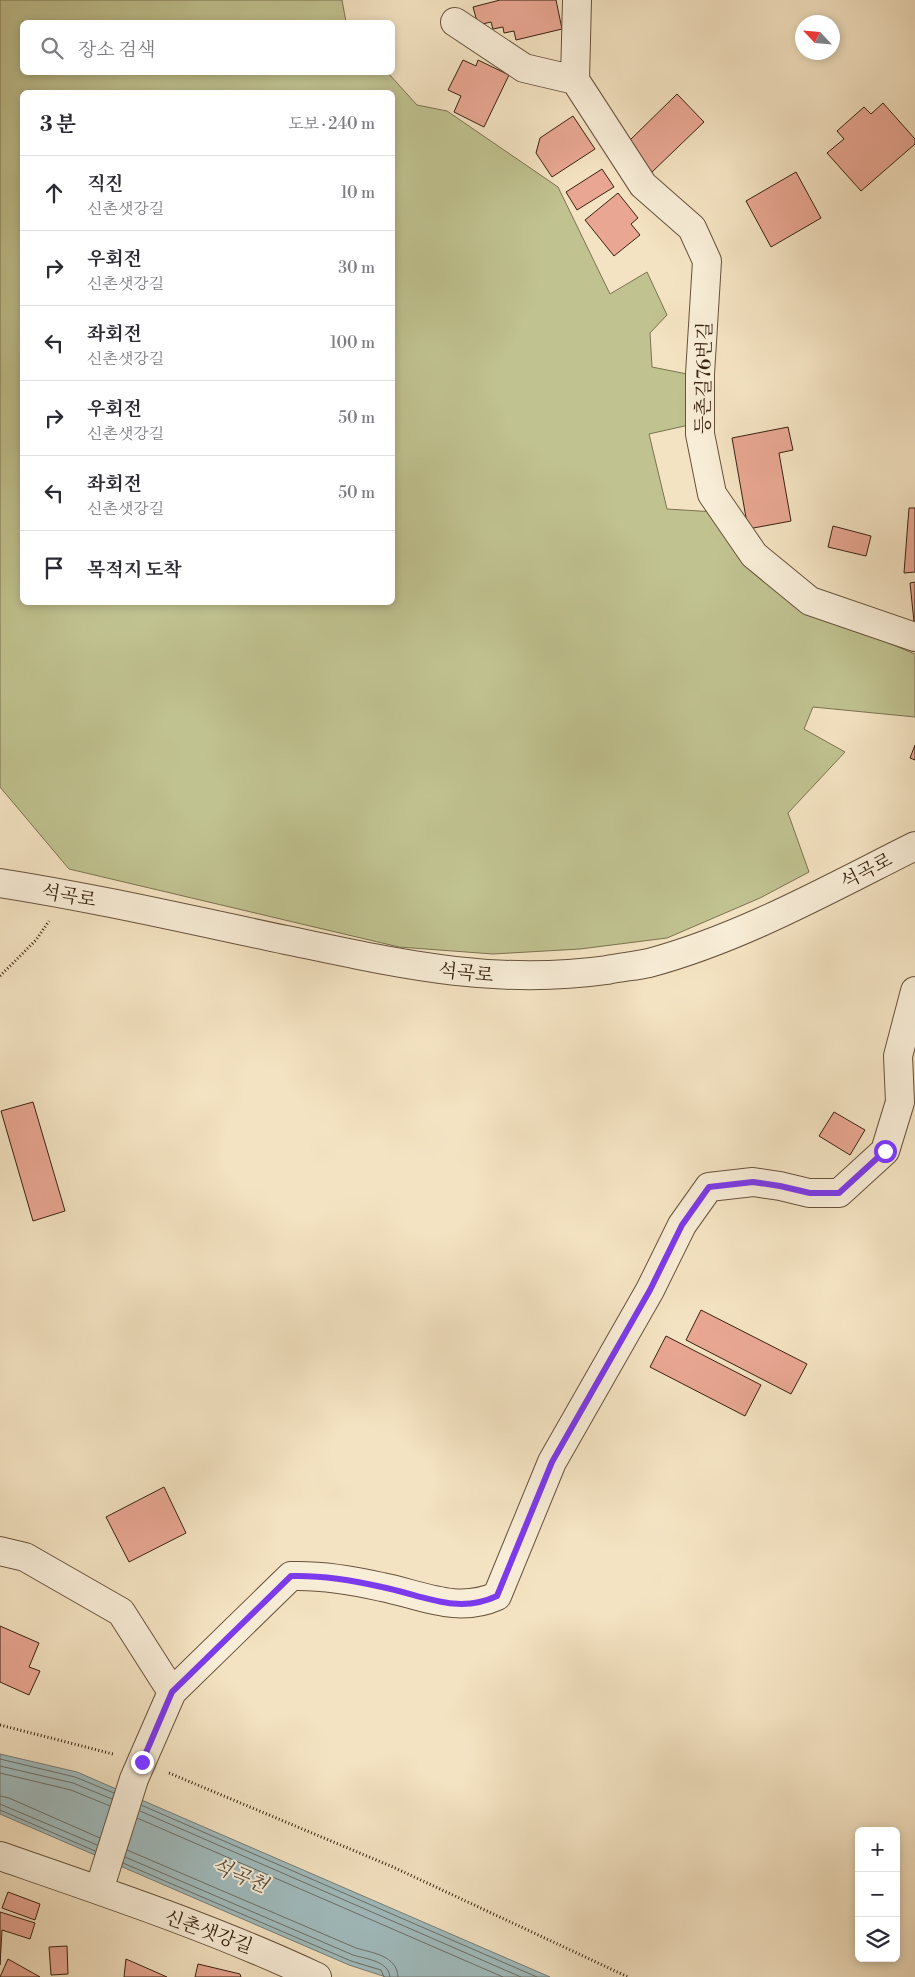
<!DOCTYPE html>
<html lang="ko">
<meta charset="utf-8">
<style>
:root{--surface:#fff;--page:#f2f2f3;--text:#2b2b33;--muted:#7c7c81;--line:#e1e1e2}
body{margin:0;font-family:"Libre Bodoni","Noto Serif KR",serif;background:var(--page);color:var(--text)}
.controls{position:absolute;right:15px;bottom:15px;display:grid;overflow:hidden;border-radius:8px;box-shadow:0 2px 8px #0003}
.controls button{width:45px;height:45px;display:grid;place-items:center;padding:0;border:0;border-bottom:1px solid var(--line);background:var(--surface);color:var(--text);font:25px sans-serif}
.compass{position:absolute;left:795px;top:15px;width:45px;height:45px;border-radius:50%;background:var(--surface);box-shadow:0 2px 8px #0003;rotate:296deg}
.stop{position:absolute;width:15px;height:15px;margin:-11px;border:4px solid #7c3aed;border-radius:50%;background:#fff}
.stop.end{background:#7c3aed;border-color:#fff;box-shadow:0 1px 5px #0008}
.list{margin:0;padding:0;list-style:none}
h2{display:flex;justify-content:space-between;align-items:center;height:65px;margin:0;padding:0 20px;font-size:21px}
h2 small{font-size:16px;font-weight:400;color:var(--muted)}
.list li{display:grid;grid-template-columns:32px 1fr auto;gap:15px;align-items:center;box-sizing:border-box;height:75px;padding:0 20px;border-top:1px solid var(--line)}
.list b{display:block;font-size:19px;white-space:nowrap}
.list p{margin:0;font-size:16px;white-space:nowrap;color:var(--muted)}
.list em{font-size:16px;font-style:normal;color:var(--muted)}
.icon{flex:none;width:28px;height:28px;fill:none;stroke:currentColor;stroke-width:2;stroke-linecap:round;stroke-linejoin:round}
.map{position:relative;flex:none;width:915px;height:1977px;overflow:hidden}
.search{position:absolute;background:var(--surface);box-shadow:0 2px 8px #0003;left:20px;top:20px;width:375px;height:55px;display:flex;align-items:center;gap:12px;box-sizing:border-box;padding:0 18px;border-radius:8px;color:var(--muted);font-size:19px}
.panel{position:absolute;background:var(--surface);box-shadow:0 2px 8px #0003;left:20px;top:90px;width:375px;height:515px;border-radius:8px}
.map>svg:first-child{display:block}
</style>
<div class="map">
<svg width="915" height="1977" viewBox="0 0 915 1977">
<rect width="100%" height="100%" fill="#f4e3c2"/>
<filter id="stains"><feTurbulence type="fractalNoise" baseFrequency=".004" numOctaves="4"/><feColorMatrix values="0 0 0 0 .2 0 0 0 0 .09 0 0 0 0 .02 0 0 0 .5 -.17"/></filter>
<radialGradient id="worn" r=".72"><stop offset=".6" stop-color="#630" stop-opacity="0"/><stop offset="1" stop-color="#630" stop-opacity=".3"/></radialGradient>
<path fill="#c0c290" stroke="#7c7250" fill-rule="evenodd" d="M 0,0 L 342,0 L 346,22 L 22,22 L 22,72 L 388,73 L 417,105 L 447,111 L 558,187 L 610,294 L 647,272 L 667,315 L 650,333 L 652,367 L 687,374 L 689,425 L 649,434 L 667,509 L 716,512 L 806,609 L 915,654 L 915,717 L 813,707 L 804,729 L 845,752 L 788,813 L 809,872 L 760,898 L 667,938 L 580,949 L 493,954 L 399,947 L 69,869 L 0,787 ZM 22,92 L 392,92 L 392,602 L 22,602 Z"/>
<path fill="#a0bbbd" stroke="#767d77" d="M 0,1754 L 77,1772 L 550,1977 L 386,1977 L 349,1965 L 0,1814 Z"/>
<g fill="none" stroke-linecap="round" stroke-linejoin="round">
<path stroke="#6c6e66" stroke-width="1" d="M 0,1759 L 75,1777 L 114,1793
M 0,1766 L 73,1783 L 112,1799
M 0,1773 L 71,1790 L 110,1806
M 0,1796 L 9,1798 L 100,1838
M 0,1804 L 97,1845
M 141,1805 L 537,1977
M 0,1810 L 95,1851
M 140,1811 L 521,1977
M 137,1818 L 503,1977
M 127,1850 L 356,1948 C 372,1953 397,1955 398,1977
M 125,1857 L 353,1955 C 366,1959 389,1961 390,1977
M 123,1863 L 351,1961 L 381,1970 L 384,1977"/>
</g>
<path fill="#e9a793" stroke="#38210f" d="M 500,0 L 556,0 L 562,29 L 516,40 L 514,31 L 504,33 L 503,27 L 493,29 L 491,22 L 478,25 L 473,7 Z
M 463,60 L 476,66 L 478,60 L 509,75 L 484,127 L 454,112 L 461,96 L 448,90 Z
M 677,94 L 704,122 L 651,173 L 625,145 Z
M 883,103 L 915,139 L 915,144 L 861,191 L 827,153 L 844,139 L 837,131 L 864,107 L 871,114 Z
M 573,116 L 595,149 L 552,177 L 536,153 L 540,138 Z
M 602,169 L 614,187 L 577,210 L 566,192 Z
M 796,172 L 821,218 L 771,247 L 746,201 Z
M 618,193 L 638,218 L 631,224 L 640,235 L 614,256 L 585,220 Z
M 788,427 L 793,450 L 779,453 L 791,521 L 748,529 L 732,438 Z
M 909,508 L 915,508 L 915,572 L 904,573 Z
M 833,526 L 871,536 L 866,556 L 828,547 Z
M 915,582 L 915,622 L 914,622 L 910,583 Z
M 915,745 L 915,760 L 910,758 Z
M 33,1102 L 65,1211 L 33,1221 L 1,1111 Z
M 834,1112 L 865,1130 L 850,1155 L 819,1136 Z
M 701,1310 L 807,1364 L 791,1394 L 686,1340 Z
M 666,1336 L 761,1385 L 745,1416 L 650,1367 Z
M 164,1487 L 186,1533 L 129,1562 L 106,1517 Z
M 0,1626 L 39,1643 L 29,1667 L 40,1671 L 29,1695 L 0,1682 Z
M 8,1892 L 40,1904 L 35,1920 L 2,1908 Z
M 0,1912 L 35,1923 L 30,1939 L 2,1930 L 0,1965 Z
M 67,1946 L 68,1974 L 51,1975 L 49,1947 Z
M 8,1959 L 40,1977 L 0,1977 Z
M 126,1959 L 167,1977 L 124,1977 Z
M 198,1964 L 240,1974 L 241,1977 L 195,1977 Z"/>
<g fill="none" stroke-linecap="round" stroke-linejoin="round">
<g stroke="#67523c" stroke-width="30">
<path id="minor" d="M 577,0 L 575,80 L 643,185 L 692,228 L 707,261 L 700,374 L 700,434 L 712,494 L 754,555 L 810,601 L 915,637
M 455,22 L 524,68 L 575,80
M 0,883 C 96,898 191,920 286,940 C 396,963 492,986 607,970 C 621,967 635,966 649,963 C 742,938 829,889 915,846
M 0,1551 L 25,1557 L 121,1612 L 172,1692
M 0,1856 C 107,1893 215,1929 317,1977
M 99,1890 L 134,1779 L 172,1692 L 291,1576 C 323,1575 352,1580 382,1587 C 422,1595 457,1614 497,1596 L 552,1462 L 650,1290 L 682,1225 L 709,1187 L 753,1182 L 780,1186 L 809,1193 L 839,1193 L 885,1151 L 900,1102 L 898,1056 L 915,991"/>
</g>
<path stroke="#38210f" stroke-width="3" stroke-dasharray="1 2.5" stroke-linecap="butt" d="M 0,976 L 36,940 L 49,921
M 0,1725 L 113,1754
M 169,1773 L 393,1867 L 628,1977"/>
<use href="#minor" stroke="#f8edd7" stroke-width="28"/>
</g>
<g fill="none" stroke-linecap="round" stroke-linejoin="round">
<path stroke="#7c3aed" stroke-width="6" d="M 142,1762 L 172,1692 L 291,1576 C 323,1575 352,1580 382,1587 C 422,1595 457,1615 497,1596 L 552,1462 L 650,1290 L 682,1225 L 709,1187 L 753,1182 L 780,1186 L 810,1193 L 839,1193 L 885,1151"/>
</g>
<g text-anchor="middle" stroke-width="4" stroke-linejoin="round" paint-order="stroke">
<g font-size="19" fill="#38210f" stroke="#f8edd7">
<text transform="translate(703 378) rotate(-89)" y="7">등촌길76번길</text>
<text transform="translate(866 870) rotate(-27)" y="7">석곡로</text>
<text transform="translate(69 895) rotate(10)" y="7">석곡로</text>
<text transform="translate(466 972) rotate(6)" y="7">석곡로</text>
<text transform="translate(209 1931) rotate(20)" y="7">신촌샛강길</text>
</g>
<g font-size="20" font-style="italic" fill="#574f43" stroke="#f8edd7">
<text transform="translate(240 1875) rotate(23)" y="7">석곡천</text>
</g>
</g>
<rect width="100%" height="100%" filter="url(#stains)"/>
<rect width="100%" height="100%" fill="url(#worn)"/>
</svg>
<div class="controls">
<button>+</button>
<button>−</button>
<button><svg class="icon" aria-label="layers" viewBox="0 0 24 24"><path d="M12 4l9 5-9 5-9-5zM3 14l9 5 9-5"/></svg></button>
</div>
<svg class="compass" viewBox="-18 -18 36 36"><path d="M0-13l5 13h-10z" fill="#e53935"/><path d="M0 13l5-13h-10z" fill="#7c7c81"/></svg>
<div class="stop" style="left:885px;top:1151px"></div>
<div class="stop end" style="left:142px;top:1762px"></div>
<div class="search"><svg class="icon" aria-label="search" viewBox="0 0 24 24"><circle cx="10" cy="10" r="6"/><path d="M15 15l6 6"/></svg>장소 검색</div>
<section class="panel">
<h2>3 분<small>도보 · 240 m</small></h2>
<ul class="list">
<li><svg class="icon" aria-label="ahead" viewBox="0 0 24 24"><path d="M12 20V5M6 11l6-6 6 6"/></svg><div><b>직진</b><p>신촌샛강길</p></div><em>10 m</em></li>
<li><svg class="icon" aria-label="right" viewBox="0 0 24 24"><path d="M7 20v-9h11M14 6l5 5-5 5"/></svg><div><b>우회전</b><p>신촌샛강길</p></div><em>30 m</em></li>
<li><svg class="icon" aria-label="left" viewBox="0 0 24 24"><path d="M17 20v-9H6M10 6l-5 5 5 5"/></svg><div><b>좌회전</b><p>신촌샛강길</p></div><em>100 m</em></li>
<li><svg class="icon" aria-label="right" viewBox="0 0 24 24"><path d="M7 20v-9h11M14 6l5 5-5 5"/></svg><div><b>우회전</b><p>신촌샛강길</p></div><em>50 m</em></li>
<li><svg class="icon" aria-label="left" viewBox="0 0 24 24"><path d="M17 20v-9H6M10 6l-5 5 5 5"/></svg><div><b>좌회전</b><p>신촌샛강길</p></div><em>50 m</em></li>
<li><svg class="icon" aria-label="arrive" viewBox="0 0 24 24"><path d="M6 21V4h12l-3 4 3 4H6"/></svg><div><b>목적지 도착</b></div></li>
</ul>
</section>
</div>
